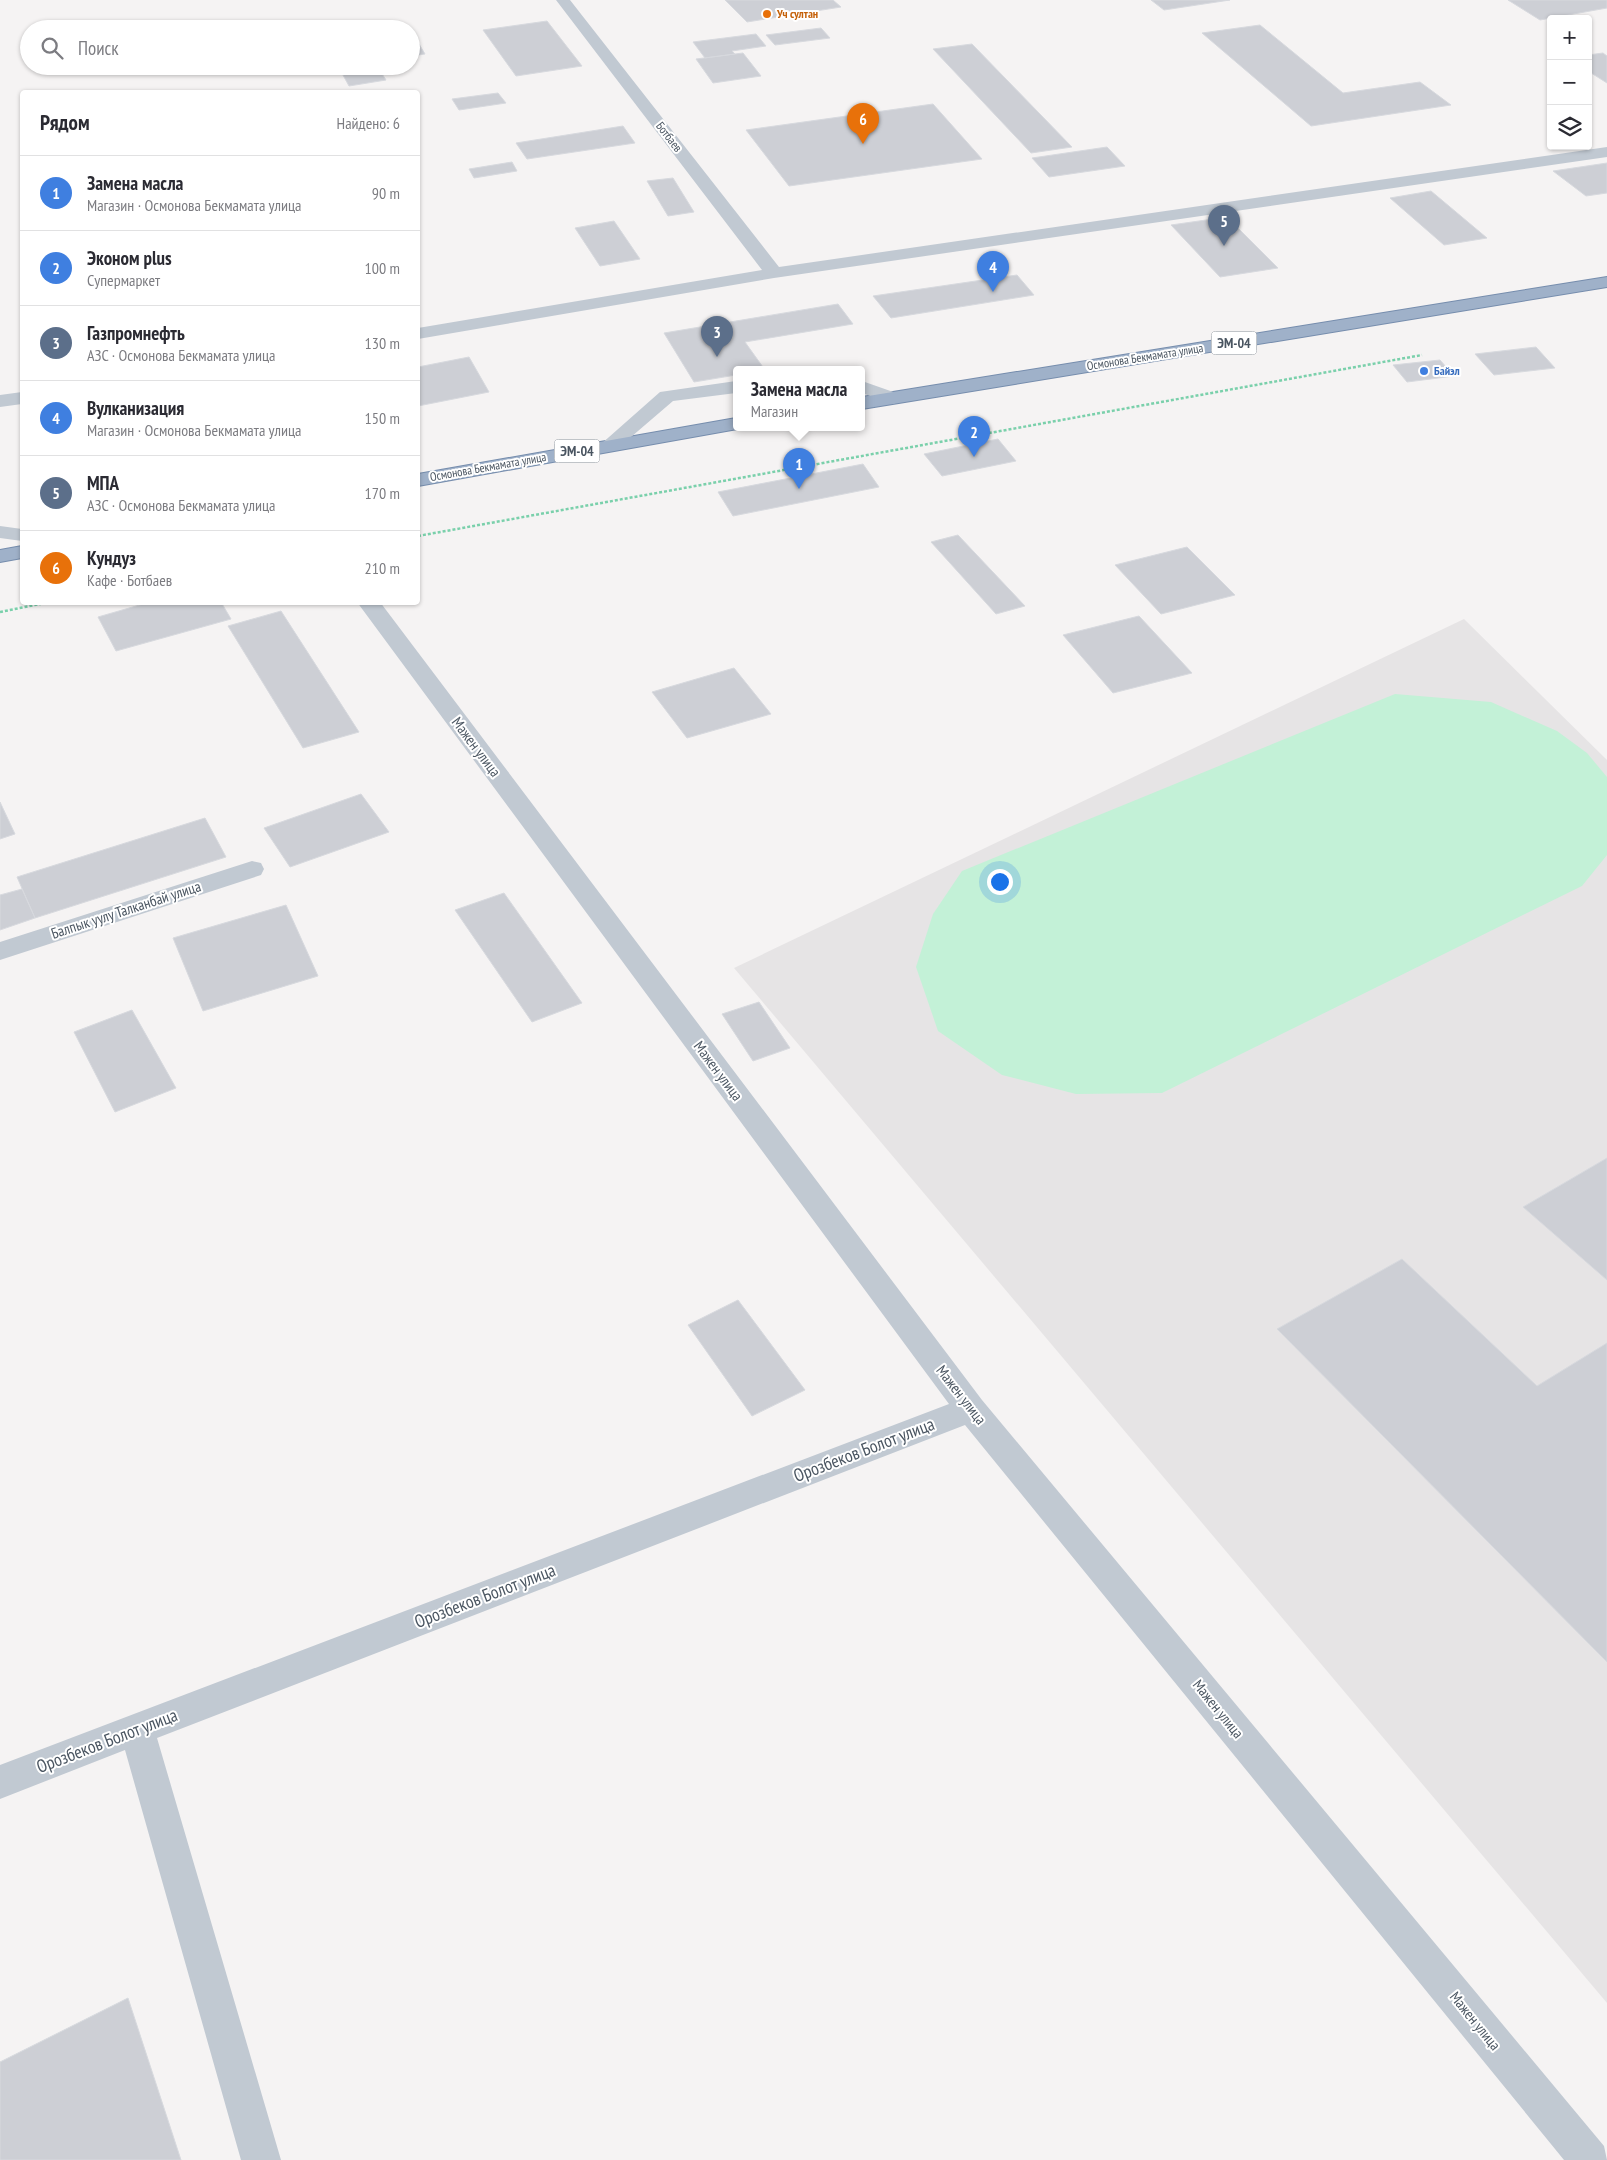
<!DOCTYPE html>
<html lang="ru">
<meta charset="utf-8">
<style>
:root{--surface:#fff;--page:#f7f7f7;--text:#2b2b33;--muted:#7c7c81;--line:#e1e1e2;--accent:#1b68e7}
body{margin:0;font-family:"PT Sans Narrow",sans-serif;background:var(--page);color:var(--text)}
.controls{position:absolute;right:15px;top:15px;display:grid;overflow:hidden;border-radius:5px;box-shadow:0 1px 4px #0004}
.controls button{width:45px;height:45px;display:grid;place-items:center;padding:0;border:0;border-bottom:1px solid var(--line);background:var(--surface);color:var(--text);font:25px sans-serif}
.you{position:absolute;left:999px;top:881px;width:18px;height:18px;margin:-12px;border:4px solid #fff;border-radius:50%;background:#1a73e8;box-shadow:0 0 0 8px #1a73e833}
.badge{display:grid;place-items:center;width:32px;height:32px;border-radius:50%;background:var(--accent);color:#fff;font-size:16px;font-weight:700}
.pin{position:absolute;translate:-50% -41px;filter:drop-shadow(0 1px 2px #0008)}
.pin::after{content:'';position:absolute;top:26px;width:18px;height:15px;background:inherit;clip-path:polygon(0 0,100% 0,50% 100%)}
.popup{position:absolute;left:733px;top:366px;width:132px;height:65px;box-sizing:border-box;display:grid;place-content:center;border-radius:5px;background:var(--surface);filter:drop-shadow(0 1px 4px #0005);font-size:16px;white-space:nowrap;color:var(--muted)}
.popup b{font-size:19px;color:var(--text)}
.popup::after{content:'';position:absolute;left:50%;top:100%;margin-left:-10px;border:10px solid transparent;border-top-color:var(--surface)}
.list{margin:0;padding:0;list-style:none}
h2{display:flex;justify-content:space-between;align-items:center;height:65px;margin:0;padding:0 20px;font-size:21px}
h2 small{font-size:16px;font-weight:400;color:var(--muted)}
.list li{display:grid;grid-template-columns:32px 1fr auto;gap:15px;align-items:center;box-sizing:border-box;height:75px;padding:0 20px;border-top:1px solid var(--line)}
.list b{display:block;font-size:19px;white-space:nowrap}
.list p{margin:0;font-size:16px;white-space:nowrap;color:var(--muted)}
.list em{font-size:16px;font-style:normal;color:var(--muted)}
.icon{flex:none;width:28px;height:28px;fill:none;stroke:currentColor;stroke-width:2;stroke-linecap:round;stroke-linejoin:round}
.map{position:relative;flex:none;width:1607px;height:2160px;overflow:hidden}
.search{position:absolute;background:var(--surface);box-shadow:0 1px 4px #0004;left:20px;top:20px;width:400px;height:55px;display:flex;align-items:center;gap:12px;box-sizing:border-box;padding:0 18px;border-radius:28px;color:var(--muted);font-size:19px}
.panel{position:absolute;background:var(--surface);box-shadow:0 1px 4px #0004;left:20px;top:90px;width:400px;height:515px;border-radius:5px}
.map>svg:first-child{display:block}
</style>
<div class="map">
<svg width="1607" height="2160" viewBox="0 0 1607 2160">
<rect width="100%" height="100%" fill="#f5f3f3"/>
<path fill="#e6e4e5" d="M 1464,619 L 1607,760 L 1607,2003 L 734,968 Z"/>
<path fill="#c3f1d7" d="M 1395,694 L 1491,702 L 1557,731 L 1587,753 L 1607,777 L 1607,855 L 1582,886 L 1162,1093 L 1076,1094 L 1002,1075 L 938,1031 L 916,967 L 933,914 L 962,871 Z"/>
<path fill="#cdcfd5" stroke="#d7d9de" d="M 725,0 L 833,0 L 841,7 L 747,22 Z
M 1151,0 L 1230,0 L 1164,10 Z
M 1508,0 L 1607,0 L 1607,8 L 1540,20 Z
M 547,21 L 582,66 L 516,76 L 483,30 Z
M 1260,25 L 1343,93 L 1420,82 L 1451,105 L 1311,126 L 1202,33 Z
M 821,28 L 830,38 L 775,45 L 766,35 Z
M 756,34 L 766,46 L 732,51 L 735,54 L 705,58 L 693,42 Z
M 419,44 L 425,54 L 411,56 L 411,45 Z
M 972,44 L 1072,147 L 1031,153 L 933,49 Z
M 743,53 L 761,76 L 713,83 L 696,59 Z
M 1603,53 L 1607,56 L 1607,83 L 1588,71 L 1588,55 Z
M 338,66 L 377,66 L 386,80 L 349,86 Z
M 498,93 L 506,103 L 459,110 L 452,99 Z
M 933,104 L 982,159 L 789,186 L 746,130 Z
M 623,126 L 635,143 L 527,159 L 516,143 Z
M 1107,147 L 1125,166 L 1049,177 L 1032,158 Z
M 512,162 L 517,171 L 474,178 L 469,169 Z
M 1607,163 L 1607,193 L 1586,196 L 1553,171 Z
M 673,178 L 694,212 L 668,216 L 647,181 Z
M 1431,191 L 1487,238 L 1444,245 L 1390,198 Z
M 1227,217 L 1278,268 L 1220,277 L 1171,225 Z
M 614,221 L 640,259 L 600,266 L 575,228 Z
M 1017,275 L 1034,295 L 891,318 L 873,296 Z
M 838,304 L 853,324 L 745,342 L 765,370 L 736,370 L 736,375 L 694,382 L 664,333 Z
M 1536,347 L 1555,368 L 1494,375 L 1475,354 Z
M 469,357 L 489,392 L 418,406 L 418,367 Z
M 1440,360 L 1454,376 L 1407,382 L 1393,365 Z
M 998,439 L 1016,461 L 942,476 L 924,454 Z
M 863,464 L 879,487 L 733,516 L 718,492 Z
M 958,535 L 1025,606 L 996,614 L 931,542 Z
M 1187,547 L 1235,595 L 1161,614 L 1115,565 Z
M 150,602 L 221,602 L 231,619 L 116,651 L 98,617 Z
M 281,611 L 359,732 L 303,748 L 228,626 Z
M 1139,616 L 1192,673 L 1113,693 L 1063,635 Z
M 734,668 L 771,714 L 687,738 L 652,692 Z
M 361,794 L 389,832 L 290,867 L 264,828 Z
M 0,802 L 15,834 L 0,839 Z
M 205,818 L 226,857 L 35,918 L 17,877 Z
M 22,889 L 35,918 L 0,930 L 0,895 Z
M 504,893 L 582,1003 L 532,1022 L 455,910 Z
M 286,905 L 318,976 L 203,1011 L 173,938 Z
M 759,1002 L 790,1048 L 753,1061 L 722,1014 Z
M 132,1010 L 176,1088 L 115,1112 L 74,1032 Z
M 1607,1158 L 1607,1280 L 1523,1207 Z
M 1402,1259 L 1537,1386 L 1607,1343 L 1607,1662 L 1277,1329 Z
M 738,1300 L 805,1390 L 752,1416 L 688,1325 Z
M 128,1998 L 181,2160 L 0,2160 L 0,2062 Z"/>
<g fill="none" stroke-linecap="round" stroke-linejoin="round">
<g stroke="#768dad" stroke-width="2">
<path id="trunk" d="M 1607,277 L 1607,287 L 862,409 L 862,397 Z
M 736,418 L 736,428 L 743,428 L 418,486 L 418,474 Z
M 22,546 L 22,558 L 0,562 L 0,550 Z"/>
</g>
<path stroke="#7ad0ab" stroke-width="2.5" stroke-dasharray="3 2" stroke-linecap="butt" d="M 418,536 L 1422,355
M 0,612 L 50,602"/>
<path fill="#c1c9d2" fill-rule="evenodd" d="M 736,381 L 736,393 L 673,401 L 617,449 L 610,451 L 603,449 L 600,445 L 660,392 Z
M 862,381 L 899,394 L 902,398 L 899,402 L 892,404 L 862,393 Z
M 0,526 L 22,529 L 22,541 L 0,538 Z"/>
<path fill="#c1c9d2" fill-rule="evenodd" d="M 556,0 L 570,0 L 779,267 L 1607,147 L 1607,157 L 774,278 L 418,339 L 418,328 L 762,270 Z
M 22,392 L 22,404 L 0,407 L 0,395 Z
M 357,602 L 380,602 L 982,1400 L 1604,2146 L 1607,2160 L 1564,2160 L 965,1425 L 157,1738 L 281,2160 L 241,2160 L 125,1750 L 0,1799 L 0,1765 L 949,1404 Z
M 252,861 L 261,863 L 264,869 L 261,875 L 0,960 L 0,942 Z"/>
<use href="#trunk" fill="#9fb1c9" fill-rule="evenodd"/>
</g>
<circle fill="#e8710a" stroke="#fff" stroke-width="2" cx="767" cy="14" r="5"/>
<circle fill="#3f7fe0" stroke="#fff" stroke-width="2" cx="1424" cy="371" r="5"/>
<g text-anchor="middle" stroke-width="4" stroke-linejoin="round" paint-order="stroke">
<g font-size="12" font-weight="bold" fill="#c56008" stroke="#fff" text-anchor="start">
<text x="777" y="18">Уч султан</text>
</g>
<g font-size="12" fill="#4a5561" stroke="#fff">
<text transform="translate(669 137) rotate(52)" y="4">Ботбаев</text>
<text transform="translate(1145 357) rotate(-9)" y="4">Осмонова Бекмамата улица</text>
<text transform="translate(488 467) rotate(-10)" y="4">Осмонова Бекмамата улица</text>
</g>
<g font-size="12" font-weight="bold" fill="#366cbe" stroke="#fff" text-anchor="start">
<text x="1434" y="375">Байэл</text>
</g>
<g fill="#fff" stroke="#808890" stroke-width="1">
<rect x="1211.5" y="331.5" width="45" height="23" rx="4"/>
<rect x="554.5" y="439.5" width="45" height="23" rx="4"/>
</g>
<g font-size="14" font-weight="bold" fill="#4a5561">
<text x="1234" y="348">ЭМ-04</text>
<text x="577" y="456">ЭМ-04</text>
</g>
<g font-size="15" fill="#4a5561" stroke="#fff">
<text transform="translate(476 747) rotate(53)" y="5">Мажен улица</text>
<text transform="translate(126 910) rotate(-18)" y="5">Балпык уулу Талканбай улица</text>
<text transform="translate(718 1071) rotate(53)" y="5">Мажен улица</text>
<text transform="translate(961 1395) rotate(52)" y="5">Мажен улица</text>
<text transform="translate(1218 1709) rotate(51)" y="5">Мажен улица</text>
<text transform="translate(1475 2021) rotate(51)" y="5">Мажен улица</text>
</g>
<g font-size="18" fill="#4a5561" stroke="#fff">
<text transform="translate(864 1450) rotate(-21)" y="6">Орозбеков Болот улица</text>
<text transform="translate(485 1596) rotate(-21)" y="6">Орозбеков Болот улица</text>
<text transform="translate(107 1741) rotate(-21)" y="6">Орозбеков Болот улица</text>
</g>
</g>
</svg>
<div class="controls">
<button>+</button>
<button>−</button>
<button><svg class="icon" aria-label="layers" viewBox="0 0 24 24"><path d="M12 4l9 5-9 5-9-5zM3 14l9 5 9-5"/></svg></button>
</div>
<div class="you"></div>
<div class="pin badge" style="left:799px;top:489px;background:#3f7fe0">1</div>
<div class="popup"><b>Замена масла</b>Магазин</div>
<div class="pin badge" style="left:974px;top:457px;background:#3f7fe0">2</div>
<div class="pin badge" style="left:717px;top:357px;background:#5c6f8a">3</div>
<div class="pin badge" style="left:993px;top:292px;background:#3f7fe0">4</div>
<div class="pin badge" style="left:1224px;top:246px;background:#5c6f8a">5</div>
<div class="pin badge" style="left:863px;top:144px;background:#e8710a">6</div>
<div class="search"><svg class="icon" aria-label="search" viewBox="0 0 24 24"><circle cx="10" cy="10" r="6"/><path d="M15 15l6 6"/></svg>Поиск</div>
<section class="panel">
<h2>Рядом<small>Найдено: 6</small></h2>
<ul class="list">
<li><span class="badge" style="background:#3f7fe0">1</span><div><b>Замена масла</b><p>Магазин · Осмонова Бекмамата улица</p></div><em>90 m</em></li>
<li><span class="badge" style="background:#3f7fe0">2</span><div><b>Эконом plus</b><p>Супермаркет</p></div><em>100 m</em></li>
<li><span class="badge" style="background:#5c6f8a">3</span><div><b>Газпромнефть</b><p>АЗС · Осмонова Бекмамата улица</p></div><em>130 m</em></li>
<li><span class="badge" style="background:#3f7fe0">4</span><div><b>Вулканизация</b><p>Магазин · Осмонова Бекмамата улица</p></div><em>150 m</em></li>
<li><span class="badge" style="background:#5c6f8a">5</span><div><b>МПА</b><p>АЗС · Осмонова Бекмамата улица</p></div><em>170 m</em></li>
<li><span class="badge" style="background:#e8710a">6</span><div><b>Кундуз</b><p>Кафе · Ботбаев</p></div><em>210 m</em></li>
</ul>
</section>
</div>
